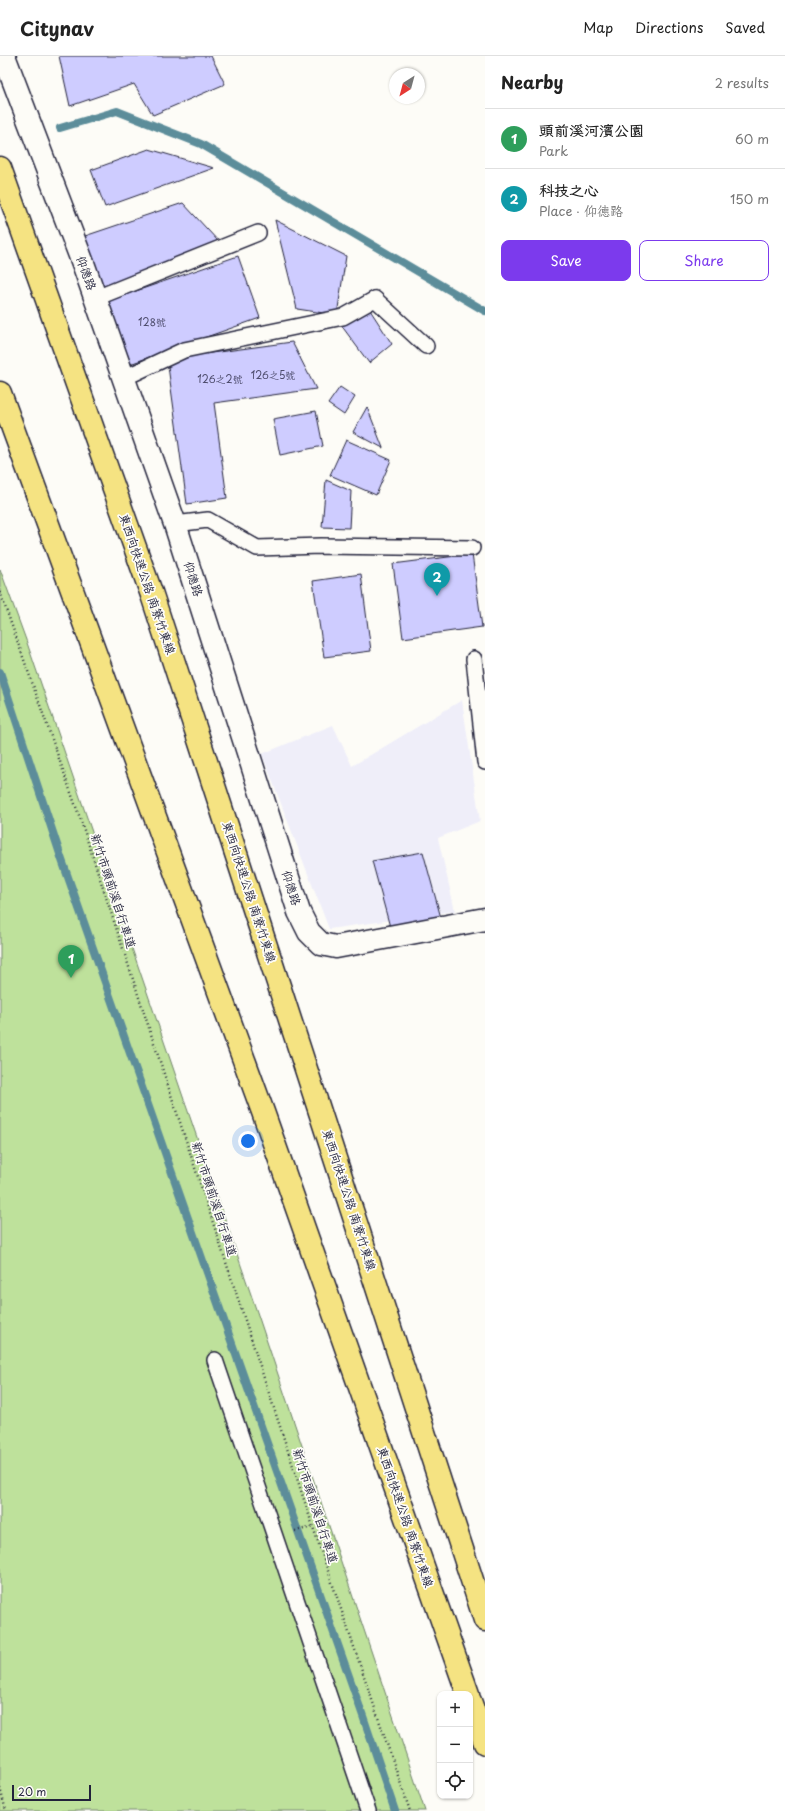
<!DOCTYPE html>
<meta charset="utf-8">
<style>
:root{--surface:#fff;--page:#f2f2f2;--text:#222;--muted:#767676;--line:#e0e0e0;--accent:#7c3aed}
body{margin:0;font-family:"Playpen Sans","LXGW WenKai TC",sans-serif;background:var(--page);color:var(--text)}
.controls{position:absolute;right:12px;bottom:12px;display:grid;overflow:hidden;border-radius:8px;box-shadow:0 1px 3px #0004}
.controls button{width:36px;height:36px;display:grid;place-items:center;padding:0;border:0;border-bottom:1px solid var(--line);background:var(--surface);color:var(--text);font:20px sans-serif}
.compass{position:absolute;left:389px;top:12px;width:36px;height:36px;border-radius:50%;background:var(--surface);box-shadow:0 1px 3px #0004;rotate:216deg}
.scale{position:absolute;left:12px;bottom:10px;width:79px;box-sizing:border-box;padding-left:4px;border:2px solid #22223b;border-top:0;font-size:11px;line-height:14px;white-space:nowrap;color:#22223b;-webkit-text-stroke:3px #fdfcf7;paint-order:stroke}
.you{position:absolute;left:248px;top:1085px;width:14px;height:14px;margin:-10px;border:3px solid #fff;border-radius:50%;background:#1a73e8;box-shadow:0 0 0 6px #1a73e833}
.badge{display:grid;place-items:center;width:26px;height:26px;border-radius:50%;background:var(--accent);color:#fff;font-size:13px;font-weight:700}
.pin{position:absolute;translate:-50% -33px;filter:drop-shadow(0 1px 2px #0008)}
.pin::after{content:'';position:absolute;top:21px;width:14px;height:12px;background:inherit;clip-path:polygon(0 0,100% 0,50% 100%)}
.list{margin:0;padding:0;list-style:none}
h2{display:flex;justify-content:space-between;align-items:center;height:52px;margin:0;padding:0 16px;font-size:17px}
h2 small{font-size:13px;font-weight:400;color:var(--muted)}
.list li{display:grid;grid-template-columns:26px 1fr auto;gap:12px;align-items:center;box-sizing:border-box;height:60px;padding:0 16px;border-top:1px solid var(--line)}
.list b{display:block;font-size:15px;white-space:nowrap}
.list p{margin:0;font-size:13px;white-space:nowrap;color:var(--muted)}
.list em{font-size:13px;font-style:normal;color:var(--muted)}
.actions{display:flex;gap:8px;padding:12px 16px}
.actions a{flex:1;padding:9px 0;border:1px solid var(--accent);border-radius:8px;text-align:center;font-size:14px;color:var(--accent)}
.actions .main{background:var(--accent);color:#fff}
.icon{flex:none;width:22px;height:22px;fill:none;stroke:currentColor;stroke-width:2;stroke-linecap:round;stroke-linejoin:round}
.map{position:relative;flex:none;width:485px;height:1755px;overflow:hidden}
header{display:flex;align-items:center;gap:24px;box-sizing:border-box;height:56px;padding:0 20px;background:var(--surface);border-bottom:1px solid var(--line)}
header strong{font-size:19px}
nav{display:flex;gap:22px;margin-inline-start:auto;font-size:14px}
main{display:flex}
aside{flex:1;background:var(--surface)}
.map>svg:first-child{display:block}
</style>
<header>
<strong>Citynav</strong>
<nav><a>Map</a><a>Directions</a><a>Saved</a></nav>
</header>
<main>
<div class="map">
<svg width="485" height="1755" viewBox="0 0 485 1755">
<rect width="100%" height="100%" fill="#fdfcf7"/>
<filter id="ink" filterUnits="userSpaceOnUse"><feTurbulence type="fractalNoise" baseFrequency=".025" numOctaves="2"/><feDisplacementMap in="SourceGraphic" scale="8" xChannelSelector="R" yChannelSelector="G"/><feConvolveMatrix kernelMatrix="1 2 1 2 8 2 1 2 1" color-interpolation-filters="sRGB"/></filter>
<g filter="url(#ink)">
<path fill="#efeef9" d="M 462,644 L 480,765 L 438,782 L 455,855 L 329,873 L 262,698 L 333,669 L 352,710 Z"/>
<path fill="#bee19b" stroke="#70826b" d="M 0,513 L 26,584 L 258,1259 L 425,1755 L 0,1755 Z"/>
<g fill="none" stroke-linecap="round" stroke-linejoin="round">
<path stroke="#5c8d9a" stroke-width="8" d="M 60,72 L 117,55 L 201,88 L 485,255
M 0,616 L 62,804 L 363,1660 L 395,1755"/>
</g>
<path fill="#ceccff" stroke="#22223b" d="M 59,0 L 211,0 L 225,28 L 153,59 L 134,28 L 70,50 Z
M 149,93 L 214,112 L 105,151 L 91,114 Z
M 183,147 L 219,186 L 103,231 L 82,181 Z
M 275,164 L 346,200 L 337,259 L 297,253 Z
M 238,200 L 260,262 L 130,308 L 107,245 Z
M 370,254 L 392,288 L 369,307 L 341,269 Z
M 292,286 L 316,333 L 214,347 L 227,442 L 187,448 L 167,303 Z
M 340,331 L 355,341 L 344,359 L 328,348 Z
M 367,351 L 383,392 L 353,376 Z
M 316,355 L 323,390 L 280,399 L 273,363 Z
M 346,384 L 391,404 L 376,439 L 330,419 Z
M 326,424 L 351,435 L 349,472 L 322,471 Z
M 472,498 L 482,571 L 403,582 L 393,508 Z
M 361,518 L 371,595 L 324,601 L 313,525 Z
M 423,796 L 441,862 L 390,871 L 372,805 Z"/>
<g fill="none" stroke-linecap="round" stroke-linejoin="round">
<g stroke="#22223b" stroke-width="18">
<path id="service" d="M 96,242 L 258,177
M 124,322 L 184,294 L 343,261 L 375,243 L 426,290
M 175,468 L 208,464 L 257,492 L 321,490 L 472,492
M 474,603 L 485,706
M 215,1304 L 368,1755"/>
</g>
<g stroke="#22223b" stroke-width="25">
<path id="minor" d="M 4,0 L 84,210 L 175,468 L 299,856 L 309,876 L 321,888 L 336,891 L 485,863"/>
</g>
<g stroke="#22223b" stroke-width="25">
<path id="trunk" d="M 0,112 L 152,539 L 485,1564
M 0,337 L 263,1056 L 468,1638
M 470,1645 L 485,1687"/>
</g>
<path stroke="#22223b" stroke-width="2.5" stroke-dasharray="1 3" stroke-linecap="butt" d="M 0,536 L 81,765 L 313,1471 L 410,1755
M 295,1475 L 313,1471
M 0,1732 L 6,1755"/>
<use href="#service" stroke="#fdfcf7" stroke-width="15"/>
<use href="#minor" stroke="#fdfcf7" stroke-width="22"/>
<use href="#trunk" stroke="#f5e382" stroke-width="22"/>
</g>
</g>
<g text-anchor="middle" stroke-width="3.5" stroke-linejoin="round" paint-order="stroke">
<g font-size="10" fill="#4d4c6c">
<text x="152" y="270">128號</text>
<text x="273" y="323">126之5號</text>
<text x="220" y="327">126之2號</text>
</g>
<g font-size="12" fill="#22223b" stroke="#fdfcf7">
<text transform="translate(86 217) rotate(70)" y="4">仰德路</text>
<text transform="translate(193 523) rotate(72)" y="4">仰德路</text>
<text transform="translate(147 528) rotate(71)" y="4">東西向快速公路 南寮竹東線</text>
<text transform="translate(291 832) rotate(72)" y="4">仰德路</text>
<text transform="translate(113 835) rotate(72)" y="4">新竹市頭前溪自行車道</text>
<text transform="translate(249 836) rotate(72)" y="4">東西向快速公路 南寮竹東線</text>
<text transform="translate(214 1143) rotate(72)" y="4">新竹市頭前溪自行車道</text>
<text transform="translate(349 1144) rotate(72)" y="4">東西向快速公路 南寮竹東線</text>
<text transform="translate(315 1450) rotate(72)" y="4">新竹市頭前溪自行車道</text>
<text transform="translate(405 1461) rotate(71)" y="4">東西向快速公路 南寮竹東線</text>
</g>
</g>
</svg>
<div class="controls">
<button>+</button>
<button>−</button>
<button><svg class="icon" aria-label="locate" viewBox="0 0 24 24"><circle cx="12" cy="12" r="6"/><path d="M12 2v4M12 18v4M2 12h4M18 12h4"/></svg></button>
</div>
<svg class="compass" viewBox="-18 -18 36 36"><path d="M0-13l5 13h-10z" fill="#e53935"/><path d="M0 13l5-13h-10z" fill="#767676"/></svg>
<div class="scale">20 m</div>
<div class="you"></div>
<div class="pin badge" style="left:71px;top:922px;background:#2e9e5b">1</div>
<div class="pin badge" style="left:437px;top:540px;background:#0f9aa8">2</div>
</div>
<aside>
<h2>Nearby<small>2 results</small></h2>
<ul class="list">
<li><span class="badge" style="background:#2e9e5b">1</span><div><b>頭前溪河濱公園</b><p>Park</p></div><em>60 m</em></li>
<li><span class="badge" style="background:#0f9aa8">2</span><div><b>科技之心</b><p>Place · 仰德路</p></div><em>150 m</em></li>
</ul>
<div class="actions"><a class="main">Save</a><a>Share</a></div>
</aside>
</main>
